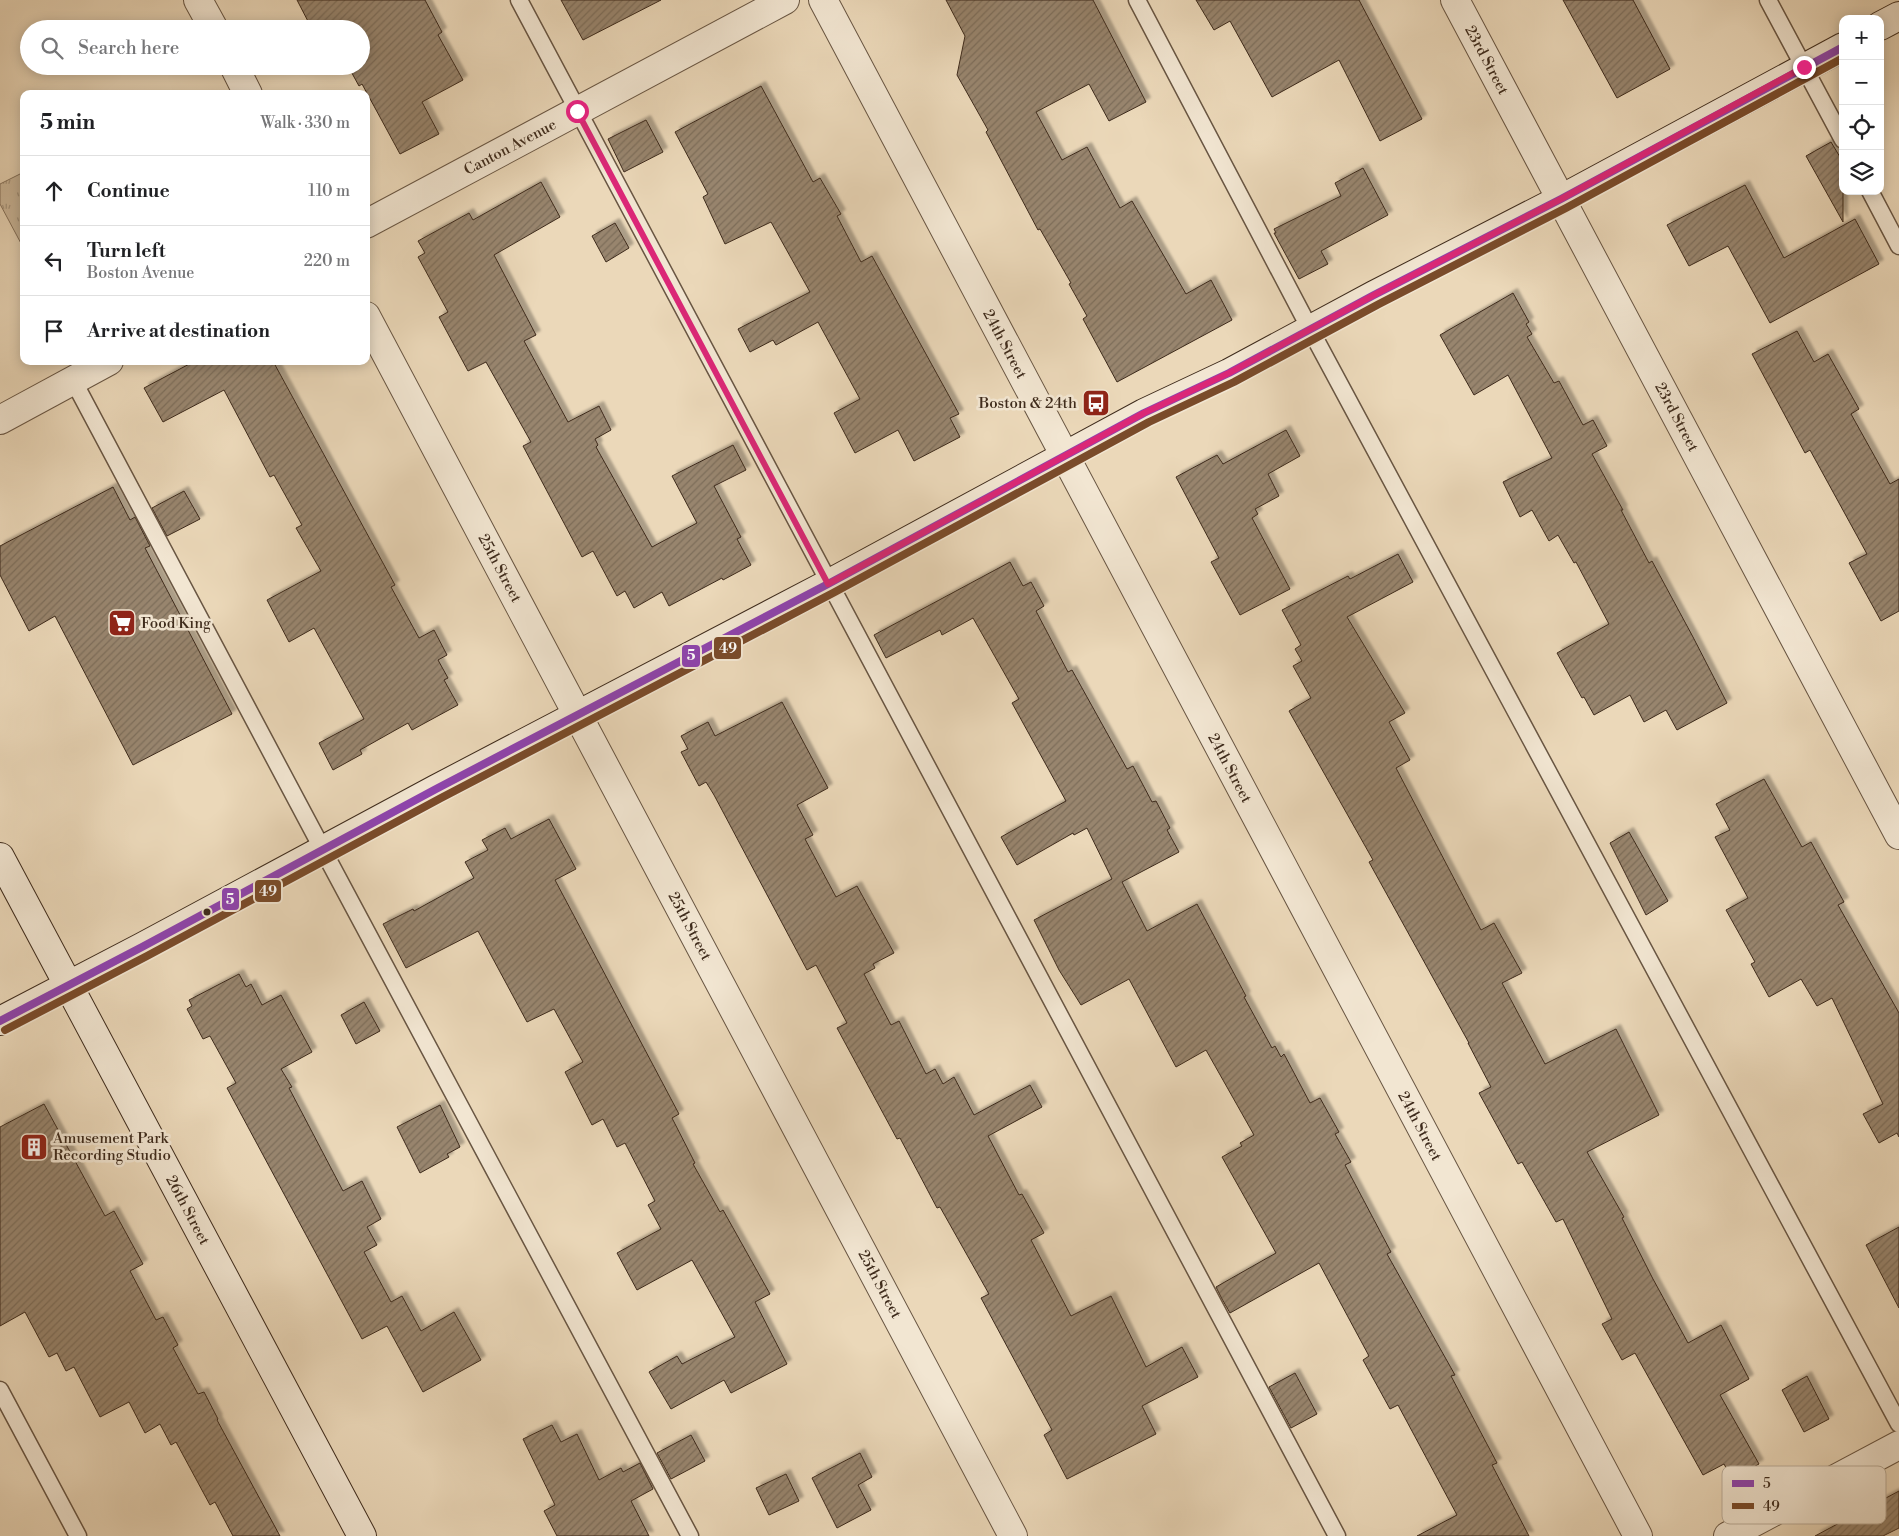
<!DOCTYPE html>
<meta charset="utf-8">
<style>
:root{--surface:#fff;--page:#f2f2f2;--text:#202124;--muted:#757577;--line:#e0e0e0}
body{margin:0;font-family:"Libre Bodoni",serif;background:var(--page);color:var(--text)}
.controls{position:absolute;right:15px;top:15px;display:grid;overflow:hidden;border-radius:10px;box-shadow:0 2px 12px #0003}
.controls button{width:45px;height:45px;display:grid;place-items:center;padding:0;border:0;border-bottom:1px solid var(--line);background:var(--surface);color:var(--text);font:25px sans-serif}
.stop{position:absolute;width:15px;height:15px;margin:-11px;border:4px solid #db2777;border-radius:50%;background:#fff}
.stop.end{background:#db2777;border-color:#fff;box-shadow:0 1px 5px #0008}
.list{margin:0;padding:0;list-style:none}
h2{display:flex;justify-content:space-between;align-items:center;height:65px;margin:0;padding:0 20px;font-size:21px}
h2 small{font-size:16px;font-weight:400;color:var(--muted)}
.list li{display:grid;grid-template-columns:32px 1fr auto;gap:15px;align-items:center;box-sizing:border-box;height:70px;padding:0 20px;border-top:1px solid var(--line)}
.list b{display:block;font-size:19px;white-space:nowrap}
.list p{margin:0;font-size:16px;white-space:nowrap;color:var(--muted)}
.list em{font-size:16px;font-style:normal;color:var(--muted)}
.icon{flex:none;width:28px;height:28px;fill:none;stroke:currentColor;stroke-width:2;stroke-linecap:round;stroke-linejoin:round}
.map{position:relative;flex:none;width:1899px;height:1536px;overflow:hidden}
.search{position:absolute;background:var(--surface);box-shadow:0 2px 12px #0003;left:20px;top:20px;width:350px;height:55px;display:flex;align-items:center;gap:12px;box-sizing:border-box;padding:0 18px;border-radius:28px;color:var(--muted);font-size:19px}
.panel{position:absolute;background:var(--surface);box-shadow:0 2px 12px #0003;left:20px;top:90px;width:350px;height:275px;border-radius:10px}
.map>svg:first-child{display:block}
</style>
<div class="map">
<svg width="1899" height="1536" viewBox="0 0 1899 1536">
<defs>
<pattern id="park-tufts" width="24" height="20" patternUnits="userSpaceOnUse" patternTransform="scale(1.25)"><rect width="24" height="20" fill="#cebb9e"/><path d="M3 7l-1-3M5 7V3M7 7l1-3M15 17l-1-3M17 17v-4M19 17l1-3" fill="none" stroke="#a99880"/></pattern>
<pattern id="building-hatch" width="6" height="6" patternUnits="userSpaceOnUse" patternTransform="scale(1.25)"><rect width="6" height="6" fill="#98856e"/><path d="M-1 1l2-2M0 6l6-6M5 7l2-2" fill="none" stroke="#7d6d5a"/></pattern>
<filter id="shadow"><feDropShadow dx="4.5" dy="-4.5" stdDeviation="1" flood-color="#0004"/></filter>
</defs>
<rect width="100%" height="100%" fill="#ebd8b9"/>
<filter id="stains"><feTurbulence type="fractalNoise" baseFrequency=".004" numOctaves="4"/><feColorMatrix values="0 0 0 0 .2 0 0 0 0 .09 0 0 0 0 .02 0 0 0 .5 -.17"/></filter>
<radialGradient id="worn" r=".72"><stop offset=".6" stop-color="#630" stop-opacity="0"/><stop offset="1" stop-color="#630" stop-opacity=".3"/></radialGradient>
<path fill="url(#park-tufts)" stroke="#86735d" d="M 24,172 L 24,249 L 0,204 L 0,184 Z"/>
<path fill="url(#building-hatch)" stroke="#3e2b1c" filter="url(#shadow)" d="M 297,0 L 425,0 L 442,32 L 438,35 L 463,80 L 422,102 L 439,134 L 400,154 L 362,84 L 359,86 L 348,66 L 361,66 L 361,29 L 312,29 Z
M 561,0 L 661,0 L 583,40 Z
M 946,0 L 1093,0 L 1146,102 L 1109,121 L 1089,84 L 1036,112 L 1062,160 L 1087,147 L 1120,208 L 1132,201 L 1186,294 L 1211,280 L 1232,320 L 1117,382 L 1083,319 L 1087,316 L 1069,284 L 1071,283 L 1040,229 L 1038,230 L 986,132 L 988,130 L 957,75 L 965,36 Z
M 1196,0 L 1359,0 L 1422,119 L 1380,141 L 1339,60 L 1272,97 L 1230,21 L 1214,30 Z
M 1563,0 L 1633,0 L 1670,69 L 1617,98 Z
M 761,86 L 813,182 L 820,178 L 841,214 L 837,216 L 861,262 L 872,256 L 959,414 L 950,418 L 960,437 L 914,461 L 898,430 L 855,453 L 834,413 L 860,399 L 818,322 L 776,345 L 773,340 L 750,352 L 738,329 L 810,292 L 771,222 L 725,244 L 703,197 L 708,194 L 675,132 Z
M 646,120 L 663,152 L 624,172 L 608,139 Z
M 1831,142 L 1843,162 L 1843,222 L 1806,156 Z
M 1363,168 L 1388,215 L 1321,251 L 1328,264 L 1299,279 L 1274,233 L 1276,233 L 1274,229 L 1341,196 L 1335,183 Z
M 541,182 L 560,217 L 494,255 L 536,335 L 524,341 L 568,422 L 599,406 L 611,430 L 595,439 L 598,445 L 596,447 L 652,547 L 697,523 L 672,476 L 733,445 L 746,470 L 714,486 L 741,537 L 737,539 L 751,565 L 723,580 L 722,578 L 669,606 L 662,592 L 634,608 L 625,591 L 617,596 L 593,551 L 582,557 L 523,446 L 531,442 L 486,362 L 468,371 L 439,317 L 448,312 L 418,257 L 425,253 L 418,241 L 469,213 L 473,220 Z
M 1745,185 L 1784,258 L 1855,219 L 1879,264 L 1770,323 L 1728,246 L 1689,266 L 1667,225 Z
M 615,223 L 629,248 L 606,262 L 592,236 Z
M 1513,293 L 1529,322 L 1526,324 L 1532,334 L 1527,337 L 1554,383 L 1559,381 L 1583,425 L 1593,420 L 1607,446 L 1592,454 L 1623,510 L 1621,510 L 1649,563 L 1652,561 L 1693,637 L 1727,703 L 1677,730 L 1666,710 L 1644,722 L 1630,695 L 1594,715 L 1584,697 L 1582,698 L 1557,653 L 1609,624 L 1576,562 L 1574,563 L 1558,535 L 1549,541 L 1532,510 L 1520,517 L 1503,482 L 1552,458 L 1508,375 L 1474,395 L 1440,335 Z
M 1797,331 L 1814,362 L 1828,354 L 1859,409 L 1851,414 L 1890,484 L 1899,479 L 1899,611 L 1881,621 L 1849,563 L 1867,554 L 1810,450 L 1805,453 L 1752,354 Z
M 195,361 L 278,361 L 274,363 L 395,585 L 391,587 L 419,638 L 434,630 L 447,655 L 438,660 L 448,678 L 444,680 L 458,705 L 412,730 L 408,723 L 360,750 L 362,754 L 333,770 L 319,743 L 364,719 L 314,628 L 289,642 L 267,600 L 321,571 L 296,528 L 302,525 L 274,475 L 270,477 L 224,390 L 163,422 L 144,388 Z
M 1286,430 L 1300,456 L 1268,474 L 1279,496 L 1255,509 L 1258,514 L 1252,518 L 1290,589 L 1240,615 L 1211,562 L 1219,558 L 1176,477 L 1217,455 L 1223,464 Z
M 113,487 L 130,520 L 135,517 L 150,546 L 145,548 L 232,714 L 133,765 L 55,616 L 29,631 L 0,575 L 0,546 Z
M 184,491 L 200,519 L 167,536 L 152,508 Z
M 1398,554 L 1413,582 L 1347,617 L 1405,713 L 1389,722 L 1410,760 L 1396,768 L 1481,930 L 1494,923 L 1522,973 L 1502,983 L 1545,1064 L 1616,1029 L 1659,1115 L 1587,1152 L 1624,1217 L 1622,1218 L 1653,1279 L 1688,1343 L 1721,1325 L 1749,1379 L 1720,1395 L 1759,1464 L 1732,1479 L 1724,1464 L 1703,1475 L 1635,1353 L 1622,1360 L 1602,1324 L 1612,1319 L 1563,1219 L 1556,1222 L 1522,1162 L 1518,1164 L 1479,1093 L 1491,1087 L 1468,1043 L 1469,1043 L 1369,862 L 1373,860 L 1289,711 L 1311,698 L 1293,666 L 1302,661 L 1295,649 L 1301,645 L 1282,610 L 1348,576 L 1350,579 Z
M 1010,562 L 1023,586 L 1031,582 L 1044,606 L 1036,611 L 1068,672 L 1072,670 L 1127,769 L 1133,766 L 1152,802 L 1156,801 L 1170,828 L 1167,830 L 1179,852 L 1122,882 L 1147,931 L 1197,904 L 1246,996 L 1244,997 L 1272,1048 L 1275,1046 L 1281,1057 L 1284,1054 L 1310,1103 L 1320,1098 L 1339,1132 L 1335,1134 L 1351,1162 L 1345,1165 L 1391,1252 L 1387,1254 L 1455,1375 L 1451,1376 L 1497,1463 L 1492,1465 L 1529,1536 L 1417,1536 L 1457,1515 L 1398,1405 L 1390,1409 L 1363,1360 L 1369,1356 L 1319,1263 L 1230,1313 L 1222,1299 L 1216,1287 L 1276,1253 L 1222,1157 L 1242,1146 L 1240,1143 L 1254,1135 L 1206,1050 L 1176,1067 L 1129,979 L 1081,1005 L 1059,970 L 1034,920 L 1112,879 L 1087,828 L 1074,835 L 1073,833 L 1017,865 L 1001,837 L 1066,801 L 1012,703 L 1019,699 L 973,618 L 942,635 L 940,630 L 886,658 L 874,635 Z
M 782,702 L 828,788 L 797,805 L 813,835 L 805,839 L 836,897 L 857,886 L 894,953 L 873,964 L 875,968 L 864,974 L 891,1025 L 899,1021 L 926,1074 L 935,1069 L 943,1084 L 954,1077 L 974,1115 L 1030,1085 L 1042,1107 L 988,1136 L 1019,1195 L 1022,1194 L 1044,1233 L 1031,1240 L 1071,1316 L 1111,1296 L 1146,1367 L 1182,1347 L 1198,1377 L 1142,1406 L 1156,1434 L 1067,1479 L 1044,1435 L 1052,1430 L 981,1298 L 989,1294 L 940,1207 L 937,1208 L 900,1138 L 897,1139 L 837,1028 L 847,1023 L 816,965 L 807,970 L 714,795 L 706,782 L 699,786 L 681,752 L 688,749 L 681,736 L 708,722 L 715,736 Z
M 1764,779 L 1802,847 L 1811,842 L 1844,902 L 1838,905 L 1899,1013 L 1899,1137 L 1897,1133 L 1879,1143 L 1863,1114 L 1883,1104 L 1832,998 L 1817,1006 L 1801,979 L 1769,997 L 1751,964 L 1755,962 L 1726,910 L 1748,898 L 1715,837 L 1730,830 L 1716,804 Z
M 549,819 L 576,869 L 555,880 L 679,1114 L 672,1118 L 695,1163 L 693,1164 L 720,1212 L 723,1210 L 770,1294 L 755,1302 L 787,1364 L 731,1393 L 724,1380 L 671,1409 L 649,1372 L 677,1356 L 682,1364 L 735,1337 L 692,1260 L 637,1290 L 617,1253 L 661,1229 L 648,1205 L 655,1201 L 625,1143 L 617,1147 L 603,1119 L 592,1125 L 565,1072 L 583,1062 L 554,1009 L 527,1022 L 478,931 L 406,968 L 383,924 L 413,909 L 414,911 L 474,878 L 465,862 L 488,850 L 482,840 L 505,828 L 511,839 Z
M 1629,832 L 1668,901 L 1646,915 L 1610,843 Z
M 239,974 L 246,987 L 251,984 L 262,1005 L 281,995 L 312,1052 L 281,1069 L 292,1087 L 289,1088 L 343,1191 L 362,1181 L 381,1219 L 367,1227 L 377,1245 L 364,1252 L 391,1302 L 402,1296 L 421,1331 L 454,1312 L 481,1360 L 423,1392 L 387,1326 L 362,1339 L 227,1088 L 236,1083 L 210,1036 L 203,1039 L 187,1009 L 192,1006 L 189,1000 Z
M 364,1002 L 380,1031 L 356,1044 L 341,1015 Z
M 44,1104 L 105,1216 L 114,1211 L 143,1264 L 130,1271 L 156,1320 L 163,1317 L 178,1345 L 173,1348 L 198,1394 L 204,1392 L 218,1419 L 217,1420 L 280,1536 L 233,1536 L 215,1502 L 210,1505 L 176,1442 L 171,1445 L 160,1424 L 145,1433 L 129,1402 L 100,1417 L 74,1367 L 66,1371 L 57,1353 L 49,1357 L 25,1312 L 0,1326 L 0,1127 Z
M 440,1105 L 460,1147 L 447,1154 L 449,1157 L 420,1173 L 397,1127 Z
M 1899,1227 L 1899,1308 L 1866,1245 Z
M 1295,1373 L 1317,1414 L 1291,1428 L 1269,1387 Z
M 1807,1376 L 1829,1419 L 1804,1432 L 1782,1390 Z
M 552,1425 L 561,1442 L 577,1434 L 599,1480 L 621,1468 L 623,1472 L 640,1463 L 653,1489 L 631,1501 L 649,1536 L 557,1536 L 544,1511 L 555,1505 L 523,1439 Z
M 691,1435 L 705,1461 L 671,1479 L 657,1453 Z
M 860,1453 L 872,1477 L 858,1485 L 871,1510 L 837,1528 L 812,1478 Z
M 786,1474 L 799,1501 L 769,1515 L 756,1488 Z
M 1899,1491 L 1899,1528 L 1883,1536 L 1815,1536 Z"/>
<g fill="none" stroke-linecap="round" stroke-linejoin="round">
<g stroke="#695643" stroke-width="19">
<path id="lane" d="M 519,0 L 1337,1536
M 1137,0 L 1310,329 L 1899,1424
M 1768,0 L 1843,140
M 1870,191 L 1899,246
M 73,380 L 323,850 L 690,1536
M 0,1390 L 78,1536"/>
</g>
<g stroke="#695643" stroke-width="30">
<path id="street" d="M 198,0 L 214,29
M 823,0 L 1638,1536
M 1455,0 L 1899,835
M 234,66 L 248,94
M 366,224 L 785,0
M 366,316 L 1013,1536
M 0,420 L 109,361
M 1728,1536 L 1899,1445"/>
</g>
<g stroke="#3e2b1c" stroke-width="30">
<path id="secondary" d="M 1880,26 L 1899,16
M 0,857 L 362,1536
M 0,1021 L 142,947 L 436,789 L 828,584 L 1144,413 L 1229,373 L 1374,295 L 1561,199 L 1843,47"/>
</g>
<use href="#lane" stroke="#f2e6d2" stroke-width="16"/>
<use href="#street" stroke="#f2e6d2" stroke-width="28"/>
<use href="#secondary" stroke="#f2e6d2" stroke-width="28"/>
<g stroke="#f2e6d2" stroke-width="11">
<path id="bus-1" d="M 0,1021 L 142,947 L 436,789 L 828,584 L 1144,413 L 1229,373 L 1374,295 L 1561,199 L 1843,47"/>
</g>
<g stroke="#f2e6d2" stroke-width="11">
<path id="bus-2" d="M 5,1030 L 147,956 L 441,798 L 833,593 L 1149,422 L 1234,382 L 1379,304 L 1566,208 L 1843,58"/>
</g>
<use href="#bus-1" stroke="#8e44ad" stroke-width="8"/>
<use href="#bus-2" stroke="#7a4b2a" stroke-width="8"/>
</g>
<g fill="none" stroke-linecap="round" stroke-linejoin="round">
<path stroke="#db2777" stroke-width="6" d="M 577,111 L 828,584 L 1144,413 L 1229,373 L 1374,295 L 1561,199 L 1804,67"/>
</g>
<defs>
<g id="bus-square" transform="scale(1.4375)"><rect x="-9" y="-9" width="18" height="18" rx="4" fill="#8f2418" stroke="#f2e6d2"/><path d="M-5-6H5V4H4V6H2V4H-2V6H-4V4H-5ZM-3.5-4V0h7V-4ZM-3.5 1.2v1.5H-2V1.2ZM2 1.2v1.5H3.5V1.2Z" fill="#fff"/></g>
<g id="supermarket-square" transform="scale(1.4375)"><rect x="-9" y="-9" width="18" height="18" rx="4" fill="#8f2418" stroke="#f2e6d2"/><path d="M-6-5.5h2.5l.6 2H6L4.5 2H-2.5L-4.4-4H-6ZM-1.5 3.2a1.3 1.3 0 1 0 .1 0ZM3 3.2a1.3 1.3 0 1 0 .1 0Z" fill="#fff"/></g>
<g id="building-square" transform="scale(1.4375)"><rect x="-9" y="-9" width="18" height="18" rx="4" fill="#8f2418" stroke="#f2e6d2"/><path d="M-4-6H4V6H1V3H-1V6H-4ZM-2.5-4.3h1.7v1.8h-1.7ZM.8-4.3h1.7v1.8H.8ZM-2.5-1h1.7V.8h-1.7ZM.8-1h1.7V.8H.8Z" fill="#fff"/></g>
</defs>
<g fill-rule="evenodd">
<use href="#bus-square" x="1096" y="403"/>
<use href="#supermarket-square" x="122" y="623"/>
<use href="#building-square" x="34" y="1147"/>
</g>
<circle fill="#3e2b1c" stroke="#f2e6d2" stroke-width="2" cx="207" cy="912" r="4.5"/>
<g text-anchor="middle" stroke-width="5" stroke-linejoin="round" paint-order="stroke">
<g font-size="15" fill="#3e2b1c" stroke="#f2e6d2">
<text transform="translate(1487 60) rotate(62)" y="5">23rd Street</text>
<text transform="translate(510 147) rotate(-28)" y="5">Canton Avenue</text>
<text transform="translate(1005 344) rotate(62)" y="5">24th Street</text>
<text transform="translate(1677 417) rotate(62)" y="5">23rd Street</text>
<text transform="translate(500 568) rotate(62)" y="5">25th Street</text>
<text transform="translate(1230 768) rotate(62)" y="5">24th Street</text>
<text transform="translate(690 926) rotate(62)" y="5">25th Street</text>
<text transform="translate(1420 1126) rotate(62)" y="5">24th Street</text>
<text transform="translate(188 1210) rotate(62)" y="5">26th Street</text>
<text transform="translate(880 1284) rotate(62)" y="5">25th Street</text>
</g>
<g font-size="15" fill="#3e2b1c" stroke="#f2e6d2" text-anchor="start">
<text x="1077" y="408" text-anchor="end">Boston &amp; 24th</text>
<text x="141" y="628">Food King</text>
<text x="53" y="1143">Amusement Park<tspan x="53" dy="17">Recording Studio</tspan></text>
</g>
</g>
<rect x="1722" y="1466" width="164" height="58" rx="8" fill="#f2e6d2" stroke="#bcae9b" stroke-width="1"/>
<rect x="1732" y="1480" width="22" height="7" fill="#8e44ad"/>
<rect x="1732" y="1503" width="22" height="6" fill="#7a4b2a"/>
<g font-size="14" fill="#3e2b1c">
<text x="1763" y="1488">5</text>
<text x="1763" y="1511">49</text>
</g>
<g stroke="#f2e6d2" stroke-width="2">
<rect x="713" y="636" width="29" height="24" rx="5" fill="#7a4b2a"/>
<rect x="681" y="644" width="20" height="24" rx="5" fill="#8e44ad"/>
<rect x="254" y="879" width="28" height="24" rx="5" fill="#7a4b2a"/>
<rect x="221" y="887" width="19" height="24" rx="5" fill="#8e44ad"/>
</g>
<g font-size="14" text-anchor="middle" font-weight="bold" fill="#fff">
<text x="728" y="653">49</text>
<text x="691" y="660">5</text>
<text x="268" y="896">49</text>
<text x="230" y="904">5</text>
</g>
<rect width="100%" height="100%" filter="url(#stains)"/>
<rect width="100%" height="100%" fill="url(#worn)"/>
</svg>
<div class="controls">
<button>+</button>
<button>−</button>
<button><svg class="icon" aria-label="locate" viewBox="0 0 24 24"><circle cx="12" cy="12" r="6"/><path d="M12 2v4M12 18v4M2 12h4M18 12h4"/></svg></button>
<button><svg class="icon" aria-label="layers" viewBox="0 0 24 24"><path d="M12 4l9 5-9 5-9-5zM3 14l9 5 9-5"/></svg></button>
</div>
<div class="stop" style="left:577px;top:111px"></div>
<div class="stop end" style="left:1804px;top:67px"></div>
<div class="search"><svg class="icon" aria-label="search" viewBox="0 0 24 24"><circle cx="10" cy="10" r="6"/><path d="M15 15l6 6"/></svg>Search here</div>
<section class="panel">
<h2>5 min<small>Walk · 330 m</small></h2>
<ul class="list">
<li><svg class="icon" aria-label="ahead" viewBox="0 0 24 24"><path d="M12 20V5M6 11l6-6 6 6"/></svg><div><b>Continue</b></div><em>110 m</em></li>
<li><svg class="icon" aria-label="left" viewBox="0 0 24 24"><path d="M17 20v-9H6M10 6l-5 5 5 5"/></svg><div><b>Turn left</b><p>Boston Avenue</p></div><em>220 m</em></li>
<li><svg class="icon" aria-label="arrive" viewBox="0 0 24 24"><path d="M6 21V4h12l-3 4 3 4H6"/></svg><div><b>Arrive at destination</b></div></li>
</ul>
</section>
</div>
